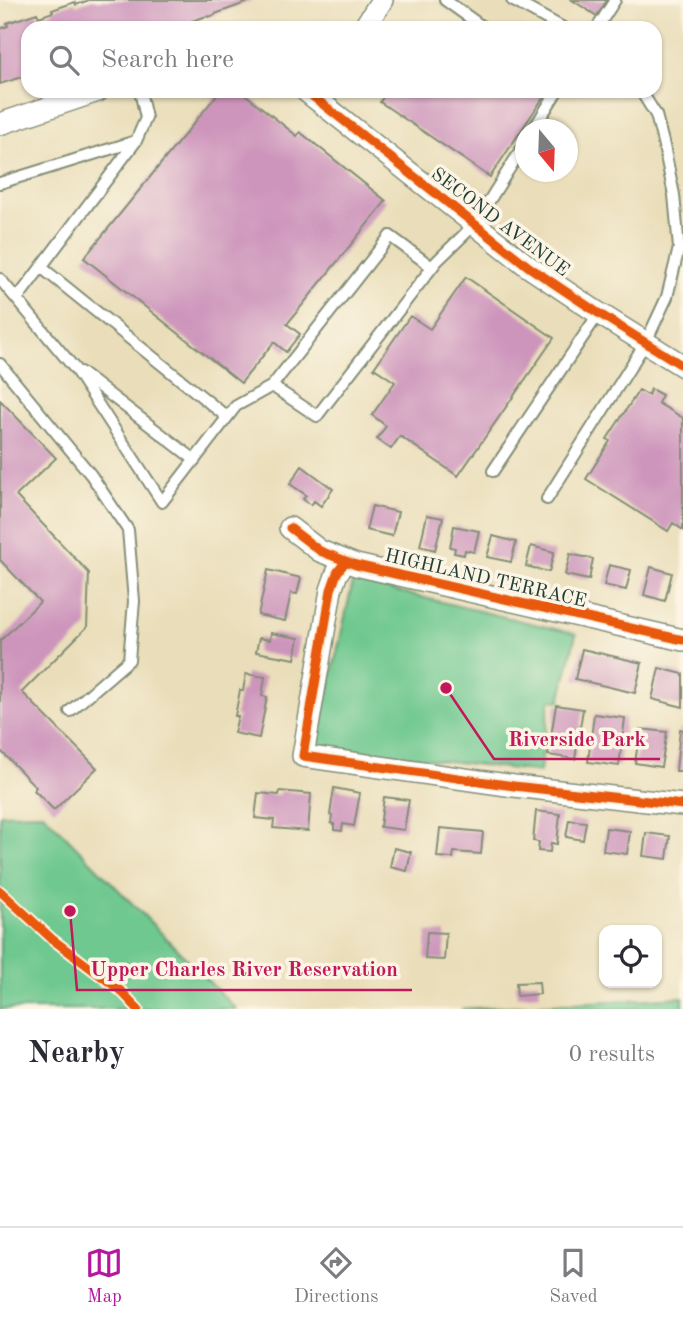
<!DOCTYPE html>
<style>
:root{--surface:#fff;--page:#f7f7f7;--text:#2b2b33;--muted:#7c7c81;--line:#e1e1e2;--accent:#b5179e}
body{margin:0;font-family:"Old Standard TT",serif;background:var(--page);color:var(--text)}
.controls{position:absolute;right:21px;bottom:21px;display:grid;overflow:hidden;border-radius:14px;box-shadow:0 2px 5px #0004}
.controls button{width:63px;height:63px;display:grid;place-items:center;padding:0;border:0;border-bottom:2px solid var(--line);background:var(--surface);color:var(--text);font:35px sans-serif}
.compass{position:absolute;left:515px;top:119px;width:63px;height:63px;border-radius:50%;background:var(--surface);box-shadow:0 2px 5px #0004;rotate:161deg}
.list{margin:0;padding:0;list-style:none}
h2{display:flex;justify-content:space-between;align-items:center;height:91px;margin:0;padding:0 28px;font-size:30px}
h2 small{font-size:23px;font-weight:400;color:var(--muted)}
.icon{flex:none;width:38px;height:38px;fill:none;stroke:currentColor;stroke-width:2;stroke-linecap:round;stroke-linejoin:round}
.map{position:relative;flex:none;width:683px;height:1009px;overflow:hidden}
.search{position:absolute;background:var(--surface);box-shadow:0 2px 5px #0004;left:21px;right:21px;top:21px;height:77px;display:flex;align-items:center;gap:18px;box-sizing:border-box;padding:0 24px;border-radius:21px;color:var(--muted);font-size:26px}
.sheet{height:217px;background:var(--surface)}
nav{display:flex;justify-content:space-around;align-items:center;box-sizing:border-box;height:98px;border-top:2px solid var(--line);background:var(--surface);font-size:19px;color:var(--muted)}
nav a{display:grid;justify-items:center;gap:4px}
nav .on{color:var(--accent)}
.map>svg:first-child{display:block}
</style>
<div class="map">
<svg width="683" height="1009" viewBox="0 0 683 1009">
<rect width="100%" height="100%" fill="#fcf5e5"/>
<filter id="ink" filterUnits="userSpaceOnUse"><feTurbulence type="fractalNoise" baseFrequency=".0143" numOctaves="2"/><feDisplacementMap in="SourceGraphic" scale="14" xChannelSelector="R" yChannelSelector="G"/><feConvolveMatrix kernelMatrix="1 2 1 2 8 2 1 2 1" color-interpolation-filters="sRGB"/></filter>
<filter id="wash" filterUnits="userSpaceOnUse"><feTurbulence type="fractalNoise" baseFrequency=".00686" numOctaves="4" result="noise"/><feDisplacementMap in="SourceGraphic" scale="28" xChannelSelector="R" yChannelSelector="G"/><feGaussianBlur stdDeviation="1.57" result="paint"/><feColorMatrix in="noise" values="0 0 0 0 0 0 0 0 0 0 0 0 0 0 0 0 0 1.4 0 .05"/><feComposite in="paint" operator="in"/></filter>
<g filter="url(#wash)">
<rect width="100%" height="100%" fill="#eadeba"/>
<path fill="#6ec88f" stroke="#468262" stroke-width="2" d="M 353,581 L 576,634 L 560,701 L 550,700 L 540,772 L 316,746 Z
M 43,813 L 236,1009 L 0,1009 L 0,814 Z
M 683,997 L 683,1009 L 461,1009 Z"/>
<g id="blocks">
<path fill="#cd95bc" d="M 89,0 L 254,0 L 215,14 L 215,15 L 208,17 L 207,16 L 171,28 L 28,28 L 28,75 L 0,84 L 0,29 L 8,26 L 7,23 L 37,13 L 39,17 L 53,12 L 52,10 L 75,2 L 76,5 Z
M 572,0 L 607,0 L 597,16 Z
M 220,91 L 241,91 L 297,136 L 300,132 L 386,201 L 287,324 L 300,334 L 286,352 L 274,342 L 241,383 L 84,258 Z
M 387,91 L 534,91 L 543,98 L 490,177 L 380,102 Z
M 466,277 L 554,338 L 458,476 L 400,436 L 391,449 L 377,439 L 386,426 L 372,415 L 395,382 L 374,368 L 410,316 L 430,329 Z
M 651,389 L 662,395 L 658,403 L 683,418 L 683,530 L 673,523 L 668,531 L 586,479 L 610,441 L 607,439 L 639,390 L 648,395 Z
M 0,400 L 56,458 L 16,496 L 89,573 L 87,627 L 22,692 L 97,768 L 54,810 L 34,790 L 36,787 L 0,750 L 0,641 L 40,602 L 0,560 Z
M 302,466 L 333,489 L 321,506 L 314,501 L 311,505 L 303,499 L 306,495 L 290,484 Z
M 372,506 L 398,512 L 392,536 L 366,530 Z
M 427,515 L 443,518 L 435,550 L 420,546 Z
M 454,526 L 479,531 L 474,552 L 465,550 L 464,555 L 454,553 L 455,548 L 450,547 Z
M 493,536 L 516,542 L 511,562 L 487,557 Z
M 531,546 L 554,552 L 549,572 L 526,566 Z
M 570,554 L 593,559 L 589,580 L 565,575 Z
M 609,565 L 631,570 L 626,590 L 604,585 Z
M 651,567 L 672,573 L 665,601 L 644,595 Z
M 268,570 L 301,578 L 297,594 L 291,593 L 285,621 L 258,615 Z
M 271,633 L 299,638 L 295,659 L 256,652 L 259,638 L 270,640 Z
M 582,649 L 642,663 L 635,693 L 575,679 Z
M 659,668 L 683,674 L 683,707 L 652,699 Z
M 246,674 L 265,677 L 262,696 L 267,697 L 259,738 L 234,733 L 238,716 L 235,716 L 240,690 L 243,691 Z
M 556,705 L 583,709 L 575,759 L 548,755 Z
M 594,714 L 625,718 L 619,766 L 588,762 Z
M 640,729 L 667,732 L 661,767 L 635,763 Z
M 680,729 L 683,730 L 683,771 L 676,771 Z
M 334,788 L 360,793 L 354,826 L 343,824 L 342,831 L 334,830 L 334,824 L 331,823 L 332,816 L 330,815 Z
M 280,791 L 311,794 L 308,831 L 273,828 L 274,820 L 255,818 L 258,793 L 279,795 Z
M 384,797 L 409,800 L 404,830 L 380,827 Z
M 536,811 L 560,814 L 557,844 L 551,843 L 550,852 L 538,851 L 539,842 L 533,841 Z
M 569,820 L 586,822 L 583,840 L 566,837 Z
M 440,828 L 483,832 L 481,854 L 454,852 L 453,858 L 437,857 Z
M 606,828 L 630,831 L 627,854 L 603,851 Z
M 646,833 L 670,836 L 667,859 L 643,856 Z
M 394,848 L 411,852 L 407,871 L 390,867 Z
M 427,932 L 446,933 L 444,960 L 425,959 Z
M 539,982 L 540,994 L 517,996 L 516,983 Z"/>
</g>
</g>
<g filter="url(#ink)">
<use href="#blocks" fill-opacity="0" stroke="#848e77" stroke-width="2"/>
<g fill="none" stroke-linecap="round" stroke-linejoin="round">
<g stroke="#848e77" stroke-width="14">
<path id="service" d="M 445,0 L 484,28
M 512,0 L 563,28
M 597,28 L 615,0
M 533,130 L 557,91
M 0,183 L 136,141 L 146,118 L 140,91
M 41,267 L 227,417
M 432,267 L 390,236 L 272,386 L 317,416 L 437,261 L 474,225 L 526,142
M 0,279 L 75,369 L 162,502 L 236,406 L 272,386
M 17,299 L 136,141
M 0,364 L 91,475 L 128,530 L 134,601 L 129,660 L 70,711
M 80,372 L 195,460
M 493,471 L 599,313
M 547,499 L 646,342 L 667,297 L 679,248 L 674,195 L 664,146 L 656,115 L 641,91"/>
</g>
<g stroke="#848e77" stroke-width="24">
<path id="minor" d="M 364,28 L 382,0
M 306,91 L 529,267 L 595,311 L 683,366
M 0,124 L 98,91
M 290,528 L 320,551 L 356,565 L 683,640
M 345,562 L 337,573 L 331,590 L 303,756 L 514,786 L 683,805"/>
</g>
<use href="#service" stroke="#fff" stroke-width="10"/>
<use href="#minor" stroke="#fff" stroke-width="21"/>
<g stroke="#fcf5e5" stroke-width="13">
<path id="cycleway" d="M 306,91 L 529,267 L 595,311 L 683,366
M 290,528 L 320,551 L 356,565 L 683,640
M 345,562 L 337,573 L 331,590 L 303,756 L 514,786 L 683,805
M 0,891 L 52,939 L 121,991 L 138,1009"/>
</g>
<use href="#cycleway" stroke="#e8590c" stroke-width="9"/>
</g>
</g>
<g text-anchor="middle" stroke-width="7" stroke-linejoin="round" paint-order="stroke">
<g font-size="19" fill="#1f3d34" stroke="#fcf5e5">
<text transform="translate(501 221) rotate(37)" y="7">SECOND AVENUE</text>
<text transform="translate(486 577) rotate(13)" y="7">HIGHLAND TERRACE</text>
</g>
</g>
<path fill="none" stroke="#c2185b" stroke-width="2.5" d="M446 688L494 759H660M70 911L77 990H412"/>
<g fill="#c2185b" stroke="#fcf5e5" stroke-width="2.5">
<circle cx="446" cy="688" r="7"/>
<circle cx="70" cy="911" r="7"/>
</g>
<g font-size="21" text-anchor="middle" font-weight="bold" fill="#c2185b" stroke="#fcf5e5" stroke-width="7" stroke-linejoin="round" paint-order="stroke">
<text x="577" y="746">Riverside Park</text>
<text x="244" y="976">Upper Charles River Reservation</text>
</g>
</svg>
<div class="controls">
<button><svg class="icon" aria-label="locate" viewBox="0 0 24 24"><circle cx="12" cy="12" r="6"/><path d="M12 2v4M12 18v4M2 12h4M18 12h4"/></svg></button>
</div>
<svg class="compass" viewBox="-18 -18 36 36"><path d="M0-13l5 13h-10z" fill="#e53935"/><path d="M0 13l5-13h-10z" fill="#7c7c81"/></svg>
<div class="search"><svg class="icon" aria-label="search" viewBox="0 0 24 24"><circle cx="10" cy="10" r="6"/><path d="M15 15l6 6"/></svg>Search here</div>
</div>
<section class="sheet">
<h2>Nearby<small>0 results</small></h2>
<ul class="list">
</ul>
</section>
<nav>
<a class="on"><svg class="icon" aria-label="map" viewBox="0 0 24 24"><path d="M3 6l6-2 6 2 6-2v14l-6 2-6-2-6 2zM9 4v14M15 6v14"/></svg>Map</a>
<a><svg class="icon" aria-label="directions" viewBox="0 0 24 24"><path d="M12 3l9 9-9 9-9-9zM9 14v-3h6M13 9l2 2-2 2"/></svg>Directions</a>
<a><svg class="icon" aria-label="saved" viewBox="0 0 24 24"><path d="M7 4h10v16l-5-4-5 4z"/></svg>Saved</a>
</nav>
